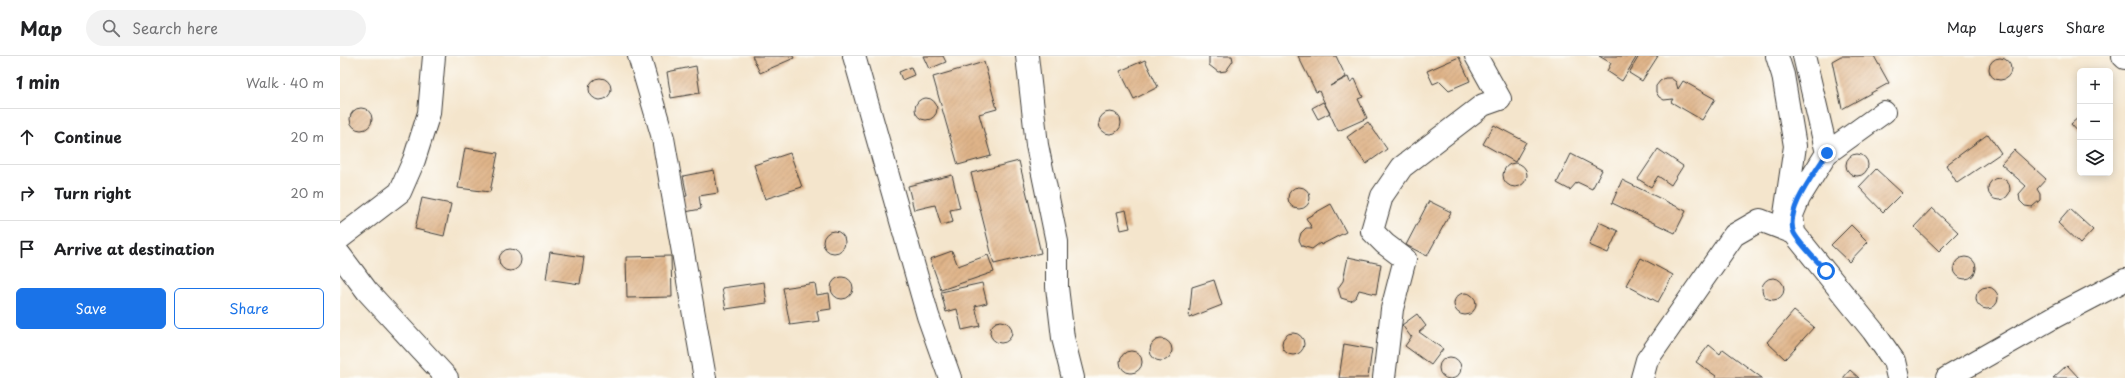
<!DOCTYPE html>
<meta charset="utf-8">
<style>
:root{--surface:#fff;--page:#f2f2f2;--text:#202124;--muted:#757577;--line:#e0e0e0;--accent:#1a73e8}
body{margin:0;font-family:"Playpen Sans",sans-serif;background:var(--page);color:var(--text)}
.controls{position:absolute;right:12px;top:12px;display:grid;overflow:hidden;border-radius:6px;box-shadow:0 2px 10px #0003}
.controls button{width:36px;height:36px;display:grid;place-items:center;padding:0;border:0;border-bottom:1px solid var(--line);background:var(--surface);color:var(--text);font:20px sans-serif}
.stop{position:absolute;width:12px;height:12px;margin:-9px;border:3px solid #1a73e8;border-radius:50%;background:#fff}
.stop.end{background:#1a73e8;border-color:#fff;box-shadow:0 1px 4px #0008}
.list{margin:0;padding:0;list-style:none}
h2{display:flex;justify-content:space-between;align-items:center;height:52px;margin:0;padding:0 16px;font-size:17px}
h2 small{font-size:13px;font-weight:400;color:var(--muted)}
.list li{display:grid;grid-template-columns:26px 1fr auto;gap:12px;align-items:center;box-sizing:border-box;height:56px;padding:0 16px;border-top:1px solid var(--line)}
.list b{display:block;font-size:15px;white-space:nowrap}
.list em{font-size:13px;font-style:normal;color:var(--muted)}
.actions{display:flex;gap:8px;padding:12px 16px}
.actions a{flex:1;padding:9px 0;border:1px solid var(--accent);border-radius:6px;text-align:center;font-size:14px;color:var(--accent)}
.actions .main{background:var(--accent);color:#fff}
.icon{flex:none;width:22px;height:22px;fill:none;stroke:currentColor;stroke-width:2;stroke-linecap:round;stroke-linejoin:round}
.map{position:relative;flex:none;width:1785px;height:322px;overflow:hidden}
header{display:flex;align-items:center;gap:24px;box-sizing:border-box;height:56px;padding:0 20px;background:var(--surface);border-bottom:1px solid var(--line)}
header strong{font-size:19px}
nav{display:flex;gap:22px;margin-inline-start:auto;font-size:14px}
.search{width:280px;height:36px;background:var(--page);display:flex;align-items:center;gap:10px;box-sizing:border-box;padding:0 14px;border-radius:22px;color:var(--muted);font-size:15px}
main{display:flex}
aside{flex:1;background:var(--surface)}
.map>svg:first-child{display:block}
</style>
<header>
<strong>Map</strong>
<div class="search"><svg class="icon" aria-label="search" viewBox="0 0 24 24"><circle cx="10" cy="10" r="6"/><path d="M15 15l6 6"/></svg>Search here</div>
<nav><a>Map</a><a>Layers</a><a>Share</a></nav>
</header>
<main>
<aside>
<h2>1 min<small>Walk · 40 m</small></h2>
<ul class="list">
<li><svg class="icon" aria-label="ahead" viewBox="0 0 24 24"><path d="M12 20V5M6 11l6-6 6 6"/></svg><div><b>Continue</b></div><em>20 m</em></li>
<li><svg class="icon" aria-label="right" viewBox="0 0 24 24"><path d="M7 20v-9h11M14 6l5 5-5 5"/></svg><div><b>Turn right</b></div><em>20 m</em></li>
<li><svg class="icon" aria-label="arrive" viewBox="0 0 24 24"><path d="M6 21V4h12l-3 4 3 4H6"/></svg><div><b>Arrive at destination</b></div></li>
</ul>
<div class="actions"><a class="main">Save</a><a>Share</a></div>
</aside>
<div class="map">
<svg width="1785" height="322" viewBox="0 0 1785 322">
<defs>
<pattern id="building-hatch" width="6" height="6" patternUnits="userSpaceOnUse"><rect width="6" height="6" fill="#dfb489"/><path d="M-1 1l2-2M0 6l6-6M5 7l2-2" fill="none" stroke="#bf9a76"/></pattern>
</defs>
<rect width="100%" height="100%" fill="#fdfcf7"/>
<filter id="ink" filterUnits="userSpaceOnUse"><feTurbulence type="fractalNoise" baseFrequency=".025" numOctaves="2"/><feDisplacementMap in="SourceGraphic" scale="8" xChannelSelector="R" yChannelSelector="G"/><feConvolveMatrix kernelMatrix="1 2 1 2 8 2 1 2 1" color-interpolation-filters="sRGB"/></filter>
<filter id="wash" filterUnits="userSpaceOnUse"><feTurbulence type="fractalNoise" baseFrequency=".012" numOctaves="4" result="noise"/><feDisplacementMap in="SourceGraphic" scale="16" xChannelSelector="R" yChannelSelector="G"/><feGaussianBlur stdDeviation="0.9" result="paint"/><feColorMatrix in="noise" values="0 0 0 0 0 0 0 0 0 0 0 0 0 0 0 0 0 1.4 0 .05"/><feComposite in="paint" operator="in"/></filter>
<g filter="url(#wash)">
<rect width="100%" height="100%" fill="#f4e5cc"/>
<g id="blocks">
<path fill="url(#building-hatch)" d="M 412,0 L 453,0 L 454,2 L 420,17 Z
M 583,0 L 603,0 L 606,6 L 589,13 Z
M 869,0 L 892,0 L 893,5 L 886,15 L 878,16 L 869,9 Z
M 958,0 L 996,0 L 1006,21 L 990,30 L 1008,21 L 1010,26 L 1015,23 L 1023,41 L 1018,43 L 1027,62 L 998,75 L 979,35 L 976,36 Z
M 1259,0 L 1297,0 L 1282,25 L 1267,15 L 1271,7 Z
M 1299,0 L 1318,0 L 1302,25 L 1289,17 Z
M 1501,0 L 1534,0 L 1549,27 L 1502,53 L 1492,5 Z
M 1119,1 L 1130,25 L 1109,34 L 1100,25 L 1093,28 L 1087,15 Z
M1649 13a11 11 0 1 1 22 0a11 11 0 1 1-22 0Z
M 805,4 L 818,31 L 794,43 L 780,15 Z
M 644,6 L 657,53 L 639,58 L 651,100 L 618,109 L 593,21 Z
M 356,10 L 360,37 L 331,42 L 327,16 Z
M 571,11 L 574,19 L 562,24 L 559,16 Z
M 1325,22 L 1331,22 L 1336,26 L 1338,33 L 1343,25 L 1375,43 L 1362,64 L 1331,46 L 1333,43 L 1324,44 L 1319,41 L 1316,36 L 1316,30 L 1320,25 Z
M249 33a11 11 0 1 1 22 0a11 11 0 1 1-22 0Z
M575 53a11 11 0 1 1 22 0a11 11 0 1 1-22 0Z
M 983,46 L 990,57 L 978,63 L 972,52 Z
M10 63a11 11 0 1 1 22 0a11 11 0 1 1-22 0Z
M759 67a11 11 0 1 1 22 0a11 11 0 1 1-22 0Z
M 1740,60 L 1740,78 L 1731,68 Z
M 1028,66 L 1047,93 L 1026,108 L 1007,81 Z
M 1154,69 L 1186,86 L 1175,106 L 1143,88 Z
M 1648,78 L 1661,97 L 1617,127 L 1606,109 Z
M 125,92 L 158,97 L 150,136 L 118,132 Z
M 1318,93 L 1343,110 L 1331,129 L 1318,120 L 1311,131 L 1298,123 Z
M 1674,94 L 1706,123 L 1697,133 L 1700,138 L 1700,144 L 1692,151 L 1685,150 L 1680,145 L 1679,138 L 1686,130 L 1661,108 Z
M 450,97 L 462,131 L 425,143 L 414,109 Z
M 1231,98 L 1262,114 L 1252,133 L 1237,126 L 1230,134 L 1217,127 Z
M1506 109a11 11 0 1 1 22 0a11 11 0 1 1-22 0Z
M 679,105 L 701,197 L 654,208 L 631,117 Z
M1163 119a12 12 0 1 1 24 0a12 12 0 1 1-24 0Z
M 1536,113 L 1562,137 L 1543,156 L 1519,131 Z
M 374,114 L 378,137 L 359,140 L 361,153 L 345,156 L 342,141 L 347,140 L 343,120 Z
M 612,119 L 620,152 L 610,154 L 613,166 L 601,169 L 595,149 L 574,154 L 568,130 Z
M1648 133a11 11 0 1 1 22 0a11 11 0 1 1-22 0Z
M 1282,124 L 1346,155 L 1335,177 L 1272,147 Z
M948 142a11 11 0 1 1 22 0a11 11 0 1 1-22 0Z
M 82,142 L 111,148 L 104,180 L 75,173 Z
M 1089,145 L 1111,156 L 1087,200 L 1066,189 Z
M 991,148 L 1006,176 L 981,189 L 980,187 L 972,193 L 962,190 L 959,184 L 961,177 L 966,172 L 972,172 L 966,162 Z
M 1592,152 L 1618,176 L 1599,195 L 1574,171 Z
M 1730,153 L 1753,174 L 1740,188 L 1718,167 Z
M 786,154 L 790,172 L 781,174 L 777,156 Z
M 1259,166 L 1278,175 L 1268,197 L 1249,189 Z
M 1511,169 L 1528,186 L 1509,206 L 1491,189 Z
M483 186a11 11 0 1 1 22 0a11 11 0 1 1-22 0Z
M159 204a11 11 0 1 1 22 0a11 11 0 1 1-22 0Z
M 612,195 L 618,210 L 648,199 L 654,216 L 601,234 L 590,203 Z
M 210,196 L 244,201 L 240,228 L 206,223 Z
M 331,200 L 332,241 L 287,242 L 286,201 Z
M 1008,201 L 1041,208 L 1036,238 L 1019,234 L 1016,241 L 1011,245 L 1001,242 L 998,232 L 1003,225 Z
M1614 212a11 11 0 1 1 22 0a11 11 0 1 1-22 0Z
M 1301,202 L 1333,219 L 1318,246 L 1286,229 Z
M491 232a11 11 0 1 1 22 0a11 11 0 1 1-22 0Z
M1422 233a11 11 0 1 1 22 0a11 11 0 1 1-22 0Z
M 874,224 L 882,249 L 849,262 L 852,231 Z
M 424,226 L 427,247 L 386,253 L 382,232 Z
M 475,227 L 477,239 L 489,237 L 491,253 L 477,255 L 479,265 L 450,269 L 443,232 Z
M 642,227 L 647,247 L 635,250 L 640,270 L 622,274 L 617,253 L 606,256 L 601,236 Z
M1636 242a11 11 0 1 1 22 0a11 11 0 1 1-22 0Z
M1114 248a11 11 0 1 1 22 0a11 11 0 1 1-22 0Z
M 1454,255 L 1474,271 L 1445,303 L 1427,286 Z
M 1077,258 L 1086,270 L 1079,276 L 1103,293 L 1091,309 L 1065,290 L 1072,280 L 1071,281 L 1062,269 Z
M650 276a11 11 0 1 1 22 0a11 11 0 1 1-22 0Z
M942 288a11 11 0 1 1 22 0a11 11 0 1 1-22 0Z
M810 294a11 11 0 1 1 22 0a11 11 0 1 1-22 0Z
M 1004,288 L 1032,293 L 1028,322 L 999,322 Z
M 1369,289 L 1380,298 L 1383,293 L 1422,322 L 1375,322 L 1376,320 L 1356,306 Z
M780 306a11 11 0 1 1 22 0a11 11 0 1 1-22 0Z
M1099 312a11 11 0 1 1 22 0a11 11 0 1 1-22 0Z
M 1727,309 L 1739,322 L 1713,322 Z
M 1510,314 L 1519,322 L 1503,322 Z"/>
</g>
</g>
<g filter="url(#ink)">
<use href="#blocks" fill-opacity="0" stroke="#3c3a36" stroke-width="1"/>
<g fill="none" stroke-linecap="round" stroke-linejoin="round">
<g stroke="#3c3a36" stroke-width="24">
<path id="street" d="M 299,0 L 323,82 L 365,322
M 514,0 L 588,260 L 610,322
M 687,0 L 697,89 L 717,186 L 717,231 L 723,282 L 733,322
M 1437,0 L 1443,19 L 1455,90 L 1445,158
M 1464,0 L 1487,97
M 1783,0 L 1785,2
M 1544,56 L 1487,97 L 1459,142 L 1452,159 L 1454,177 L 1533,275 L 1554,305 L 1558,322
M 0,182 L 60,136 L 74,104 L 89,57 L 94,0
M 0,199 L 27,235 L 107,322
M 1044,322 L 1052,253 L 1065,203 L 1045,188 L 1032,175 L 1042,140 L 1062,111 L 1143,49 L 1160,43 L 1136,0
M 1302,322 L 1307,304 L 1394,179 L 1420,164 L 1454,177
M 1607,322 L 1716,260 L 1785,224"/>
</g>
<use href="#street" stroke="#fff" stroke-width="22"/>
</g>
</g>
<g fill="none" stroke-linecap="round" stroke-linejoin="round" filter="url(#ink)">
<path stroke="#1a73e8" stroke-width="5" d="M 1486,215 C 1478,206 1459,187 1454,177 C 1444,154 1476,116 1487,97"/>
</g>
</svg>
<div class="controls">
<button>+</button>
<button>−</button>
<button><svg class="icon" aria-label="layers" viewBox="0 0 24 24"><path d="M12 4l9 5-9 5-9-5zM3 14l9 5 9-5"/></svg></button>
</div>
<div class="stop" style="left:1486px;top:215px"></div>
<div class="stop end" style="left:1487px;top:97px"></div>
</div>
</main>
